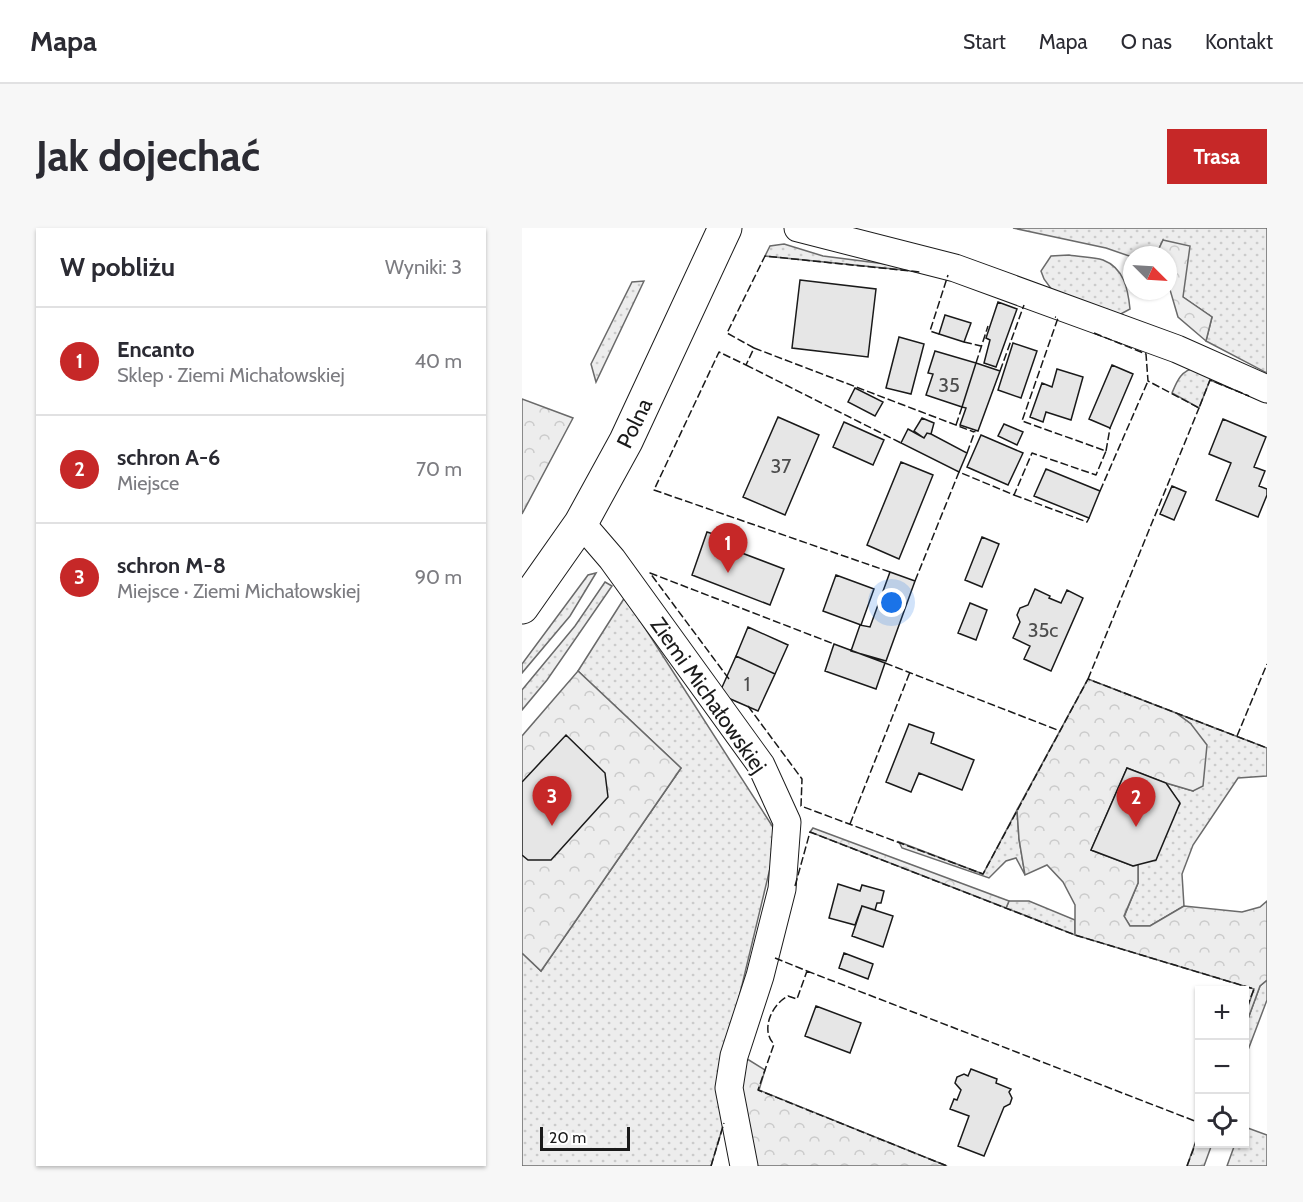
<!DOCTYPE html>
<html lang="pl">
<meta charset="utf-8">
<style>
:root{--surface:#fff;--page:#f7f7f7;--text:#2b2b33;--muted:#7c7c81;--line:#e1e1e2;--accent:#c62828}
body{margin:0;font-family:Cabin,sans-serif;background:var(--page);color:var(--text)}
.controls{position:absolute;right:18px;bottom:18px;display:grid;overflow:hidden;border-radius:0px;box-shadow:0 2px 4px #0004}
.controls button{width:54px;height:54px;display:grid;place-items:center;padding:0;border:0;border-bottom:2px solid var(--line);background:var(--surface);color:var(--text);font:30px sans-serif}
.compass{position:absolute;left:601px;top:18px;width:54px;height:54px;border-radius:50%;background:var(--surface);box-shadow:0 2px 4px #0004;rotate:114deg}
.scale{position:absolute;left:18px;bottom:15px;width:90px;box-sizing:border-box;padding-left:6px;border:3px solid #1a1a1a;border-top:0;font-size:16px;line-height:21px;white-space:nowrap;color:#1a1a1a;-webkit-text-stroke:4px #fff;paint-order:stroke}
.you{position:absolute;left:370px;top:375px;width:21px;height:21px;margin:-15px;border:4px solid #fff;border-radius:50%;background:#1a73e8;box-shadow:0 0 0 9px #1a73e833}
.badge{display:grid;place-items:center;width:39px;height:39px;border-radius:50%;background:var(--accent);color:#fff;font-size:20px;font-weight:700}
.pin{position:absolute;translate:-50% -50px;filter:drop-shadow(0 2px 3px #0008)}
.pin::after{content:'';position:absolute;top:32px;width:21px;height:18px;background:inherit;clip-path:polygon(0 0,100% 0,50% 100%)}
.list{margin:0;padding:0;list-style:none}
h2{display:flex;justify-content:space-between;align-items:center;height:78px;margin:0;padding:0 24px;font-size:26px}
h2 small{font-size:20px;font-weight:400;color:var(--muted)}
.list li{display:grid;grid-template-columns:39px 1fr auto;gap:18px;align-items:center;box-sizing:border-box;height:108px;padding:0 24px;border-top:2px solid var(--line)}
.list b{display:block;font-size:22px;white-space:nowrap}
.list p{margin:0;font-size:20px;white-space:nowrap;color:var(--muted)}
.list em{font-size:20px;font-style:normal;color:var(--muted)}
.icon{flex:none;width:33px;height:33px;fill:none;stroke:currentColor;stroke-width:2;stroke-linecap:round;stroke-linejoin:round}
.map{position:relative;flex:none;width:745px;height:938px;overflow:hidden;border-radius:0px}
header{display:flex;align-items:center;gap:36px;box-sizing:border-box;height:84px;padding:0 30px;background:var(--surface);border-bottom:2px solid var(--line)}
header strong{font-size:28px}
nav{display:flex;gap:33px;margin-inline-start:auto;font-size:21px}
.intro{display:flex;align-items:center;justify-content:space-between;box-sizing:border-box;height:144px;padding:0 36px}
h1{margin:0;font-size:42px}
.button{padding:15px 27px;border-radius:0px;background:var(--accent);color:#fff;font-size:21px;font-weight:700}
main{display:flex;gap:36px;padding:0 36px}
aside{flex:1;background:var(--surface);border-radius:0px;box-shadow:0 2px 4px #0004}
.map>svg:first-child{display:block}
</style>
<header>
<strong>Mapa</strong>
<nav><a>Start</a><a>Mapa</a><a>O nas</a><a>Kontakt</a></nav>
</header>
<div class="intro"><h1>Jak dojechać</h1><a class="button">Trasa</a></div>
<main>
<aside>
<h2>W pobliżu<small>Wyniki: 3</small></h2>
<ul class="list">
<li><span class="badge">1</span><div><b>Encanto</b><p>Sklep · Ziemi Michałowskiej</p></div><em>40 m</em></li>
<li><span class="badge">2</span><div><b>schron A-6</b><p>Miejsce</p></div><em>70 m</em></li>
<li><span class="badge">3</span><div><b>schron M-8</b><p>Miejsce · Ziemi Michałowskiej</p></div><em>90 m</em></li>
</ul>
</aside>
<div class="map">
<svg width="745" height="938" viewBox="0 0 745 938">
<defs>
<pattern id="grass-dots" width="8" height="8" patternUnits="userSpaceOnUse" patternTransform="scale(1.5)"><rect width="8" height="8" fill="#ededed"/><path d="M2 2h.1M6 6h.1" fill="none" stroke="#cbcbcb" stroke-width="1.8" stroke-linecap="round"/></pattern>
<pattern id="forest-crowns" width="20" height="18" patternUnits="userSpaceOnUse" patternTransform="scale(1.5)"><rect width="20" height="18" fill="#ededed"/><path d="M2 6a3 3 0 1 1 6 0M12 15a3 3 0 1 1 6 0" fill="none" stroke="#cbcbcb"/></pattern>
</defs>
<rect width="100%" height="100%" fill="#fff"/>
<path fill="url(#grass-dots)" stroke="#6a6a6a" stroke-width="1.5" d="M 491,0 L 745,0 L 745,145 L 684,113 L 690,89 L 661,69 L 641,12 L 634,27 L 610,27 L 610,29 L 584,20 Z
M 262,16 L 301,28 L 387,39 L 392,43 L 243,28 L 248,18 Z
M 547,27 C 557,29 571,29 581,32 C 602,40 606,61 608,81 L 597,87 L 530,62 L 522,51 L 519,43 L 529,28 Z
M 122,53 L 74,154 L 69,136 L 110,54 Z
M 674,140 L 745,168 L 745,175 L 688,152 L 677,180 L 650,165 C 655,153 659,142 674,140 Z
M 74,345 L 48,388 L 0,445 L 0,436 L 66,347 Z
M 83,354 L 90,358 L 25,452 L 0,482 L 0,462 L 53,398 Z
M 103,369 L 256,607 L 197,853 L 204,888 L 189,938 L 0,938 L 0,725 L 19,743 L 159,540 L 56,443 Z
M 654,485 L 745,520 L 745,548 L 716,550 L 671,617 L 660,646 L 662,678 L 628,698 L 608,698 L 602,689 L 616,655 L 616,637 L 658,576 L 644,555 L 671,563 L 669,496 Z
M 495,582 L 497,611 L 503,647 L 494,630 L 484,633 L 467,650 L 380,620 L 377,614 L 461,646 Z
M 487,673 L 507,673 L 553,692 L 553,707 L 484,680 Z
M 745,752 L 745,772 L 723,830 L 723,799 L 738,758 Z
M 723,899 L 745,907 L 745,938 L 705,938 L 713,916 L 722,916 Z"/>
<path fill="url(#forest-crowns)" stroke="#6a6a6a" stroke-width="1.5" d="M 641,12 L 668,18 L 661,69 L 690,89 L 684,113 L 656,89 L 646,55 L 646,27 L 634,27 Z
M 0,171 L 51,190 L 0,286 Z
M 56,443 L 159,540 L 19,743 L 0,725 L 0,508 Z
M 566,451 L 654,485 L 669,496 L 685,517 L 681,558 L 671,563 L 644,555 L 605,540 L 569,622 L 611,638 L 616,637 L 616,655 L 602,688 L 608,698 L 628,698 L 662,678 L 720,684 L 738,679 L 745,673 L 745,752 L 738,758 L 723,799 L 723,787 L 732,761 L 553,707 L 553,677 L 541,654 L 525,637 L 503,647 L 497,611 L 495,582 Z
M 291,600 L 487,673 L 484,680 L 288,604 Z
M 222,829 L 243,842 L 237,862 L 425,938 L 232,938 L 214,853 Z
M 677,904 L 678,916 L 690,916 L 682,938 L 665,938 Z"/>
<path fill="#e6e6e6" stroke="#1a1a1a" stroke-width="1.5" d="M 278,52 L 354,61 L 346,129 L 270,120 Z
M 476,74 L 495,81 L 474,139 L 462,135 L 468,112 L 464,110 Z
M 423,87 L 449,95 L 442,114 L 417,106 Z
M 377,109 L 402,116 L 389,166 L 364,160 Z
M 491,115 L 515,123 L 499,170 L 476,162 Z
M 413,123 L 454,135 L 440,179 L 404,167 L 411,146 L 406,145 Z
M 454,135 L 478,143 L 456,203 L 438,197 L 444,180 L 440,179 Z
M 590,137 L 611,146 L 588,200 L 567,191 Z
M 535,141 L 561,149 L 549,192 L 524,184 L 521,194 L 508,189 L 520,155 L 530,159 Z
M 333,160 L 361,174 L 353,188 L 326,174 Z
M 256,189 L 297,207 L 263,287 L 221,269 Z
M 400,190 L 412,195 L 409,206 L 405,205 L 402,210 L 392,203 Z
M 701,191 L 744,209 L 732,239 L 743,243 L 737,258 L 745,261 L 745,267 L 736,289 L 694,272 L 709,235 L 687,226 Z
M 322,194 L 362,212 L 351,237 L 311,219 Z
M 482,196 L 501,204 L 495,217 L 476,208 Z
M 386,201 L 402,210 L 405,205 L 409,206 L 445,225 L 437,244 L 379,215 Z
M 459,207 L 501,225 L 486,257 L 445,239 Z
M 379,234 L 411,247 L 377,331 L 345,317 Z
M 524,241 L 578,263 L 567,290 L 512,268 Z
M 650,258 L 664,264 L 652,292 L 638,286 Z
M 185,304 L 207,311 L 204,319 L 262,341 L 248,377 L 170,347 Z
M 460,309 L 477,316 L 460,359 L 443,352 Z
M 368,344 L 393,353 L 364,433 L 329,423 L 338,397 L 348,399 Z
M 314,347 L 352,361 L 339,397 L 301,383 Z
M 513,361 L 528,368 L 527,370 L 539,375 L 545,362 L 561,370 L 529,443 L 502,431 L 508,418 L 491,410 L 498,394 L 495,387 L 498,380 L 506,377 Z
M 448,375 L 465,382 L 454,412 L 436,405 Z
M 226,399 L 266,417 L 253,446 L 214,428 Z
M 312,416 L 363,435 L 354,461 L 303,443 Z
M 214,428 L 253,446 L 236,483 L 197,466 Z
M 387,496 L 412,505 L 409,515 L 452,532 L 440,562 L 397,545 L 389,564 L 364,554 Z
M 44,507 L 83,545 L 86,569 L 29,632 L 6,632 L 0,627 L 0,554 Z
M 605,540 L 644,555 L 658,575 L 634,632 L 611,638 L 569,622 Z
M 316,656 L 338,663 L 340,657 L 362,663 L 359,675 L 355,675 L 353,682 L 340,678 L 333,697 L 307,690 Z
M 340,678 L 371,688 L 361,719 L 330,708 Z
M 322,725 L 351,736 L 346,751 L 317,740 Z
M 294,778 L 339,795 L 328,825 L 283,808 Z
M 449,841 L 475,851 L 474,855 L 489,861 L 487,864 L 490,870 L 488,876 L 482,879 L 462,928 L 436,918 L 447,888 L 428,881 L 432,871 L 435,872 L 439,862 L 433,855 L 435,849 L 442,846 L 446,848 Z"/>
<g fill="none" stroke-linecap="round" stroke-linejoin="round">
<g stroke="#1a1a1a" stroke-width="29">
<path id="street" d="M 276,0 L 433,40 L 655,121 L 745,161
M 59,295 L 90,331 L 239,537 L 265,594 L 260,661 L 238,748 L 212,828 L 207,860 L 222,938"/>
</g>
<g stroke="#1a1a1a" stroke-width="35">
<path id="secondary" d="M 0,379 L 59,295 L 104,213 L 203,0"/>
</g>
<use href="#street" stroke="#fff" stroke-width="27"/>
<use href="#secondary" stroke="#fff" stroke-width="33"/>
<path stroke="#1a1a1a" stroke-width="1.5" stroke-dasharray="8 3" stroke-linecap="butt" d="M 572,105 L 624,126 L 626,153 L 677,180 L 688,152 L 727,168
M 417,106 L 408,103 L 426,47
M 442,114 L 459,118
M 232,120 L 452,204
M 454,135 L 466,98
M 224,137 L 379,215
M 478,143 L 502,77
M 434,197 L 440,179
M 584,223 L 588,200
M 445,225 L 453,203
M 578,263 L 626,153
M 492,267 L 565,294 L 567,290
M 368,344 L 132,262 L 197,124 L 224,137 L 232,120 L 205,105 L 243,28 L 398,44
M 393,353 L 437,244 L 492,267 L 510,225 L 574,247 L 584,223 L 500,193 L 536,90 L 533,89
M 363,435 L 538,503
M 207,451 L 128,345 L 312,416
M 566,451 L 677,180
M 226,478 L 280,551 L 279,578 L 461,646 L 566,451 L 745,520
M 715,508 L 745,436
M 328,596 L 388,444
M 273,658 L 288,604 L 553,707 L 732,761 L 722,787
M 253,730 L 285,743 L 275,771 L 266,768 C 250,776 238,802 252,816 L 236,862 L 425,938
M 285,743 L 678,895
M 189,938 L 202,895
M 665,938 L 678,904"/>
</g>
<g text-anchor="middle" stroke-width="4.5" stroke-linejoin="round" paint-order="stroke">
<g font-size="20" fill="#4d4d4d">
<text x="427" y="164">35</text>
<text x="259" y="245">37</text>
<text x="521" y="409">35c</text>
<text x="225" y="463">1</text>
</g>
<g font-size="22" fill="#1a1a1a" stroke="#fff">
<text transform="translate(112 195) rotate(-64)" y="8">Polna</text>
<text transform="translate(187 467) rotate(55)" y="8">Ziemi Michałowskiej</text>
</g>
</g>
</svg>
<div class="controls">
<button>+</button>
<button>−</button>
<button><svg class="icon" aria-label="locate" viewBox="0 0 24 24"><circle cx="12" cy="12" r="6"/><path d="M12 2v4M12 18v4M2 12h4M18 12h4"/></svg></button>
</div>
<svg class="compass" viewBox="-18 -18 36 36"><path d="M0-13l5 13h-10z" fill="#e53935"/><path d="M0 13l5-13h-10z" fill="#7c7c81"/></svg>
<div class="scale">20 m</div>
<div class="you"></div>
<div class="pin badge" style="left:206px;top:345px">1</div>
<div class="pin badge" style="left:614px;top:599px">2</div>
<div class="pin badge" style="left:30px;top:598px">3</div>
</div>
</main>
